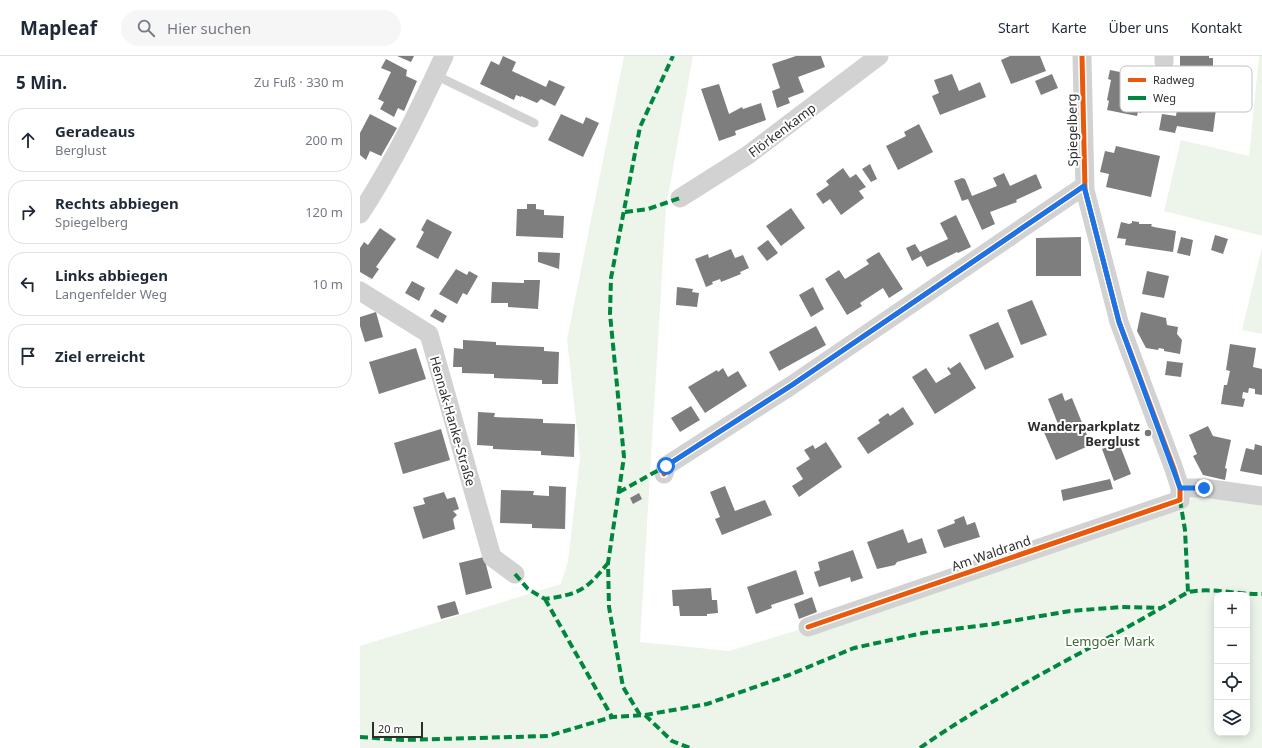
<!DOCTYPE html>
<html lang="de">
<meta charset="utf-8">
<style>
:root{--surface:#fff;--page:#f6f6f7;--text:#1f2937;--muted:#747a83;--line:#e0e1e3}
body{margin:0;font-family:"Noto Sans",sans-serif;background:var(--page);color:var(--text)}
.controls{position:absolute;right:12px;bottom:12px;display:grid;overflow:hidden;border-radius:8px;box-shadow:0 2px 10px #0003}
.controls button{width:36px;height:36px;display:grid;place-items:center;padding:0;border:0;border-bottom:1px solid var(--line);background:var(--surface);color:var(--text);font:20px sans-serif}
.scale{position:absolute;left:12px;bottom:10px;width:51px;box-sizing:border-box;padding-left:4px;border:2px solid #2d2d2d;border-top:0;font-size:11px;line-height:14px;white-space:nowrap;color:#2d2d2d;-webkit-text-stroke:3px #fff;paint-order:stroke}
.stop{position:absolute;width:12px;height:12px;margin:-9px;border:3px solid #1a73e8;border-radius:50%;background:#fff}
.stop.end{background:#1a73e8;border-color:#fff;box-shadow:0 1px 4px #0008}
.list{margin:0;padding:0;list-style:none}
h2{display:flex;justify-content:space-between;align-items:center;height:52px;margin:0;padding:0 16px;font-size:17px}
h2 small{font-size:13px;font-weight:400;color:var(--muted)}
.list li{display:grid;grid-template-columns:26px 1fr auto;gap:12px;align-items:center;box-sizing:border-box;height:64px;margin:0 8px 8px;padding:0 8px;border:1px solid var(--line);border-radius:16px}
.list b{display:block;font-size:15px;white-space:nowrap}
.list p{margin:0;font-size:13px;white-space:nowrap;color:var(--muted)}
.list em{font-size:13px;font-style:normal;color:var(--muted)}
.icon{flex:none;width:22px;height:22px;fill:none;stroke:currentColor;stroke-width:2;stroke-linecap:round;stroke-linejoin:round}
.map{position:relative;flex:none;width:902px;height:692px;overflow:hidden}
header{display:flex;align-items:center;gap:24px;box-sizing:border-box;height:56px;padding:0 20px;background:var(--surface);border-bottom:1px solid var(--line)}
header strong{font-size:19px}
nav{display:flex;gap:22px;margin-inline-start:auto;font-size:14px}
.search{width:280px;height:36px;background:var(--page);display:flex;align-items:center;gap:10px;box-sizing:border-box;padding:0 14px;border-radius:22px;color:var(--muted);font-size:15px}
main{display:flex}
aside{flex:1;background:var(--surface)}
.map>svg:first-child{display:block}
</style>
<header>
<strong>Mapleaf</strong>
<div class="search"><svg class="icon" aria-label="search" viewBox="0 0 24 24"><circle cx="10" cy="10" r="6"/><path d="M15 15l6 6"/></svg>Hier suchen</div>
<nav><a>Start</a><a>Karte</a><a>Über uns</a><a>Kontakt</a></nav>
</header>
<main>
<aside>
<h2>5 Min.<small>Zu Fuß · 330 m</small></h2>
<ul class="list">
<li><svg class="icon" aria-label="ahead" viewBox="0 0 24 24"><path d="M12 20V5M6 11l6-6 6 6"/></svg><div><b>Geradeaus</b><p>Berglust</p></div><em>200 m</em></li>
<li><svg class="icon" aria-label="right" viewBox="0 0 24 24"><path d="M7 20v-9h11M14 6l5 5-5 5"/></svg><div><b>Rechts abbiegen</b><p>Spiegelberg</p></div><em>120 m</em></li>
<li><svg class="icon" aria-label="left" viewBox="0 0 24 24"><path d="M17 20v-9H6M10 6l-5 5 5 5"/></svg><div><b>Links abbiegen</b><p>Langenfelder Weg</p></div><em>10 m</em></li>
<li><svg class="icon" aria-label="arrive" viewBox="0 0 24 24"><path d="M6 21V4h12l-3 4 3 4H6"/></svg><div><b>Ziel erreicht</b></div></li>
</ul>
</aside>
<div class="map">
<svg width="902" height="692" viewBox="0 0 902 692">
<rect width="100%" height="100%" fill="#fff"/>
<path fill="#edf5eb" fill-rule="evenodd" d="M 264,0 L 333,0 L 306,152 L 280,586 L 369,595 L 595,526 L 836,441 L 902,447 L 902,692 L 0,692 L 0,590 L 201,528 L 208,505 L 220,402 L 207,283 ZM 857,539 L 887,539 L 887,677 L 857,677 Z
M 899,0 L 902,0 L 902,180 L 804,155 L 821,84 L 889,100 Z
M 902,191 L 902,278 L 882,274 Z"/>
<path fill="#7e7e7e" d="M 37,0 L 54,0 L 51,6 Z
M 143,0 L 156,6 L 152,15 L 165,21 L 186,31 L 189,24 L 205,31 L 195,50 L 181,43 L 177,47 L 161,40 L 161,41 L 156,39 L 154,44 L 120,28 L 131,5 L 139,9 Z
M 436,0 L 461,0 L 465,11 L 438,21 L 444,36 L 428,42 L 430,47 L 417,52 L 412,35 L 420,32 L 412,8 Z
M 650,0 L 680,0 L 686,15 L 651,28 L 641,4 Z
M 820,0 L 849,0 L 849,2 L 853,2 L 853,13 L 861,16 L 860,27 L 840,24 L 840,13 L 833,11 L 820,11 Z
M 26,3 L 47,14 L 46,20 L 57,25 L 44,55 L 38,52 L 34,61 L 20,53 L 24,46 L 18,43 L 31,16 L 21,12 Z
M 750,14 L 765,17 L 764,21 L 775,24 L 774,29 L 784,31 L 781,45 L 784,45 L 781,57 L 778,56 L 777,60 L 747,54 L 749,45 L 747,44 L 751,24 L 748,23 Z
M 592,18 L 599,35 L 620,26 L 626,41 L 580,59 L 572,40 L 579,37 L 574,24 Z
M 692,18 L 698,32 L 681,39 L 675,25 Z
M 359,28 L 369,58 L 382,51 L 383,53 L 401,47 L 406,64 L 375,75 L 376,79 L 359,85 L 341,33 Z
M 828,46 L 835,47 L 835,49 L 856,53 L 853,76 L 817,70 L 815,77 L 799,74 L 802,58 L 816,60 L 818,47 L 828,48 Z
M 10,58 L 37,72 L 21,100 L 10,95 L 6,104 L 0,99 L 0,77 Z
M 201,58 L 223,68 L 226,61 L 239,67 L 223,101 L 188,84 Z
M 559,68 L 573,96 L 538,114 L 526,90 L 546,80 L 544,76 Z
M 756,90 L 800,100 L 791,141 L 746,131 L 749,118 L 740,116 L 745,95 L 754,97 Z
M 510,108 L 517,123 L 511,126 L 502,113 Z
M 483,112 L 490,122 L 496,118 L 506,131 L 499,135 L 504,142 L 481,159 L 470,143 L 463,148 L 456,138 L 469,129 L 466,125 Z
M 644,117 L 650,130 L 676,118 L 682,132 L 656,144 L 657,146 L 630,156 L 635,168 L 622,174 L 608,143 L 602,145 L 594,125 L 602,122 L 605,123 L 612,140 L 637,130 L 633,122 Z
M 167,148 L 176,148 L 176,153 L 184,154 L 184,159 L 204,160 L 203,182 L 156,180 L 157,153 L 167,153 Z
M 431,152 L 445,172 L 421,190 L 406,170 Z
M 596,159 L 611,191 L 598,197 L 597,196 L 567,211 L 561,200 L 552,205 L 546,192 L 555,188 L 560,196 L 588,183 L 580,167 Z
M 67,163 L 92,176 L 78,203 L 56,191 L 64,176 L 61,174 Z
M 772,165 L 779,166 L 779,168 L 792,168 L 791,170 L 794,171 L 816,175 L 813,196 L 765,189 L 766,183 L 757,182 L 761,166 L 769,168 L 772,167 Z
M 20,172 L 36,183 L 16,211 L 19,213 L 12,223 L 0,216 L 0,192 L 4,186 L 8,189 Z
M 855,179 L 868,183 L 863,198 L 851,194 Z
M 721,181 L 721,220 L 676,220 L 676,182 Z
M 821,181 L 833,184 L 830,200 L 817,197 Z
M 408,184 L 418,197 L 407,205 L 397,192 Z
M 371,193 L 375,202 L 383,199 L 389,212 L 380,216 L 381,218 L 361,226 L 360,223 L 352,226 L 353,228 L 346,231 L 335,203 L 348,198 L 349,202 Z
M 178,196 L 200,197 L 199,213 L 178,206 Z
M 519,196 L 543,233 L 529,242 L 523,232 L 500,247 L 502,250 L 487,259 L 465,223 L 479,214 L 485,223 L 509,208 L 506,204 Z
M 96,213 L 107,219 L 109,215 L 118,220 L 107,239 L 103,237 L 97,248 L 79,238 Z
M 787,215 L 809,220 L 804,242 L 782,238 Z
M 164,224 L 180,224 L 178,253 L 148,251 L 148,247 L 131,247 L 132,226 L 164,227 Z
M 52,225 L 65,232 L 59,245 L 45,237 Z
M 317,231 L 333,233 L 332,236 L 339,237 L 337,251 L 316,249 Z
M 453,231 L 464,253 L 451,261 L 439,239 Z
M 672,244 L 687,279 L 661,289 L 647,254 Z
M 75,253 L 87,260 L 83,267 L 70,260 Z
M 16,256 L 23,281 L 5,286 L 0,270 L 0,261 Z
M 781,256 L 806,262 L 807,269 L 818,271 L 817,278 L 822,284 L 820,298 L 804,295 L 804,293 L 799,292 L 798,294 L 786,292 L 777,275 Z
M 638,266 L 654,301 L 625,314 L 609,279 Z
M 456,270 L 466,289 L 419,315 L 409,296 Z
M 103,284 L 136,286 L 136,289 L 184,291 L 184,295 L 199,296 L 198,328 L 182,328 L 182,324 L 134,322 L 134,318 L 102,317 L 102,311 L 93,311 L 94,292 L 103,293 Z
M 870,288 L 896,292 L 893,311 L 902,313 L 902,339 L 895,338 L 895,333 L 889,332 L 888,337 L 883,336 L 882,342 L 885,343 L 883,351 L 861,348 L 864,329 L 867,329 L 870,315 L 866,314 Z
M 56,292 L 66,323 L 19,338 L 9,306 Z
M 807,305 L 823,307 L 821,321 L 805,319 Z
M 600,306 L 616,332 L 575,358 L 552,321 L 566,312 L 576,327 L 591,318 L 587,312 L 589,311 L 590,313 Z
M 363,312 L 368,321 L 378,315 L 387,330 L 345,357 L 328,331 L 357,314 L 358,316 Z
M 702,337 L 705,345 L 712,342 L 731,389 L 696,404 L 683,374 L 698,368 L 688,343 Z
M 331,350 L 340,364 L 320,376 L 311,362 Z
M 543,351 L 554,368 L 508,398 L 497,382 L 520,367 L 518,364 L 528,357 L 530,360 Z
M 118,356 L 135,357 L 134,361 L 183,363 L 183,367 L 215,368 L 214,401 L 181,399 L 181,395 L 133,393 L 133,390 L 117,389 Z
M 848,370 L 853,380 L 871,384 L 865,412 L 867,413 L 865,424 L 843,419 L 833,400 L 837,398 L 829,379 Z
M 81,373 L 90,404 L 43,418 L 34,387 Z
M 466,386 L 482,411 L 439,441 L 432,430 L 443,423 L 436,412 L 450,403 L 444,394 L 453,389 L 455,393 Z
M 759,387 L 771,418 L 754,425 L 742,393 Z
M 895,388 L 902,390 L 902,419 L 880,415 L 886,392 L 894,394 Z
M 750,423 L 753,433 L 703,445 L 701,434 Z
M 189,430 L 206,431 L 205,473 L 172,472 L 172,468 L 140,467 L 141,434 L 174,435 L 173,439 L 189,440 Z
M 365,430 L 375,455 L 405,444 L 412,459 L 362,479 L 355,463 L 360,461 L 350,436 Z
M 84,436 L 87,443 L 95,441 L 99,453 L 93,455 L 97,459 L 93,463 L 95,473 L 63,483 L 53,451 L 65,448 L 63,442 Z
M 279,437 L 282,443 L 273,448 L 270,442 Z
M 604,460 L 607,469 L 615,466 L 620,481 L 584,492 L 577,474 L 595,467 L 594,464 Z
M 543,473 L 548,487 L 562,482 L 567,497 L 537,506 L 535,509 L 517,513 L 507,486 Z
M 493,494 L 503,522 L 491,526 L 490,521 L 459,531 L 454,516 L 460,514 L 458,506 Z
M 124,501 L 132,532 L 106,539 L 99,507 Z
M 436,514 L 444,538 L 411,549 L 412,552 L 396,558 L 387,531 Z
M 351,532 L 352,544 L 357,544 L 358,557 L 347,558 L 347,560 L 320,560 L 319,550 L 313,550 L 312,534 Z
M 452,541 L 457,556 L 439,563 L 434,548 Z
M 95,545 L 99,558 L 81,563 L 77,550 Z"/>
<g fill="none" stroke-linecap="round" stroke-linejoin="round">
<path stroke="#d2d2d2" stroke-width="9" d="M 75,19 L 174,67"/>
<path stroke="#d2d2d2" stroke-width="19" d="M 804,0 L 804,6
M 320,142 L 388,99 L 519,0
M 0,158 C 33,108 59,55 84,0
M 0,235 L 69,278 L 132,501 L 155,518
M 304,418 L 306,410 L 432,329 L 724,130
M 820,432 L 844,432 L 902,440
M 448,571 L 820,444 L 820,432 L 814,413 L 759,266 L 725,134 L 722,0"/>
<path stroke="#00873e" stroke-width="4" stroke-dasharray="8 4" stroke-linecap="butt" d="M 265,156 L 288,153 L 320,142
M 259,436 L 306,410
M 820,444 L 825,474 L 828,536
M 155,518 L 168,533 L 185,543 C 220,538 226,534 248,507
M 185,543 L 252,661
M 280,659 L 263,631 L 249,551 L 248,507 L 264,401 L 250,258 L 251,222 L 280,71 L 313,0
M 285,659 L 312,685 L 330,692
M 0,681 L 43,684 L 188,680 L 252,661 L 285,659 L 347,648 L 429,619 L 494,592 L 563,577 L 634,568 L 710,555 L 762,551 L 802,552
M 560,692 C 645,632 740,590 828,536 C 853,531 877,539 902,538"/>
<g stroke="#fff" stroke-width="8">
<path id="cycleway" d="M 304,418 L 306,410 L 432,329 L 724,130
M 448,571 L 820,444 L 820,432 L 814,413 L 759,266 L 725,134 L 722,0"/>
</g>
<use href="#cycleway" stroke="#e8590c" stroke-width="5"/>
</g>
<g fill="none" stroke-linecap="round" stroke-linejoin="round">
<path stroke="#1a73e8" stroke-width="5" d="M 306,410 L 432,329 L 724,130 L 759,266 L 820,432 L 844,432"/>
</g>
<circle fill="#767676" stroke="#fff" stroke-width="1.5" cx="788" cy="377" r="4"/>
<g text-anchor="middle" stroke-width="4" stroke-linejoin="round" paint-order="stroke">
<g font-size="13" fill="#2d2d2d" stroke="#fff">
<text transform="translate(422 74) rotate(-37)" y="5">Flörkenkamp</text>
<text transform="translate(712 74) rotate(-91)" y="5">Spiegelberg</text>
<text transform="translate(93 365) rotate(74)" y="5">Hennak-Hanke-Straße</text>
<text transform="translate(631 497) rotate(-19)" y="5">Am Waldrand</text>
</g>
<g font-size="13" font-weight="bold" fill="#2d2d2d" stroke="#fff" text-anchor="end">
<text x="780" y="375">Wanderparkplatz<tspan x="780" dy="15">Berglust</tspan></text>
</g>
<g font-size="13" fill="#426b38" stroke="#fff">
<text x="750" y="590">Lemgoer Mark</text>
</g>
</g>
<rect x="760" y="10" width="132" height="46" rx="6" fill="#fff" stroke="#c0c0c0" stroke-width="1"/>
<rect x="768" y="22" width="18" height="4" fill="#e8590c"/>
<rect x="768" y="40" width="18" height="4" fill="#00873e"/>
<g font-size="11" fill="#2d2d2d">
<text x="793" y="28">Radweg</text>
<text x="793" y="46">Weg</text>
</g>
</svg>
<div class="controls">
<button>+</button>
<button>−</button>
<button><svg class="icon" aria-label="locate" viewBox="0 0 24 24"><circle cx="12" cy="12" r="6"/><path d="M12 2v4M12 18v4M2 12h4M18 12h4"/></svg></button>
<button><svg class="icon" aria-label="layers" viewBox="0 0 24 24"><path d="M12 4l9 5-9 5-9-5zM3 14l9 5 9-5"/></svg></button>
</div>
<div class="scale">20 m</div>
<div class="stop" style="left:306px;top:410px"></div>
<div class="stop end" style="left:844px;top:432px"></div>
</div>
</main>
